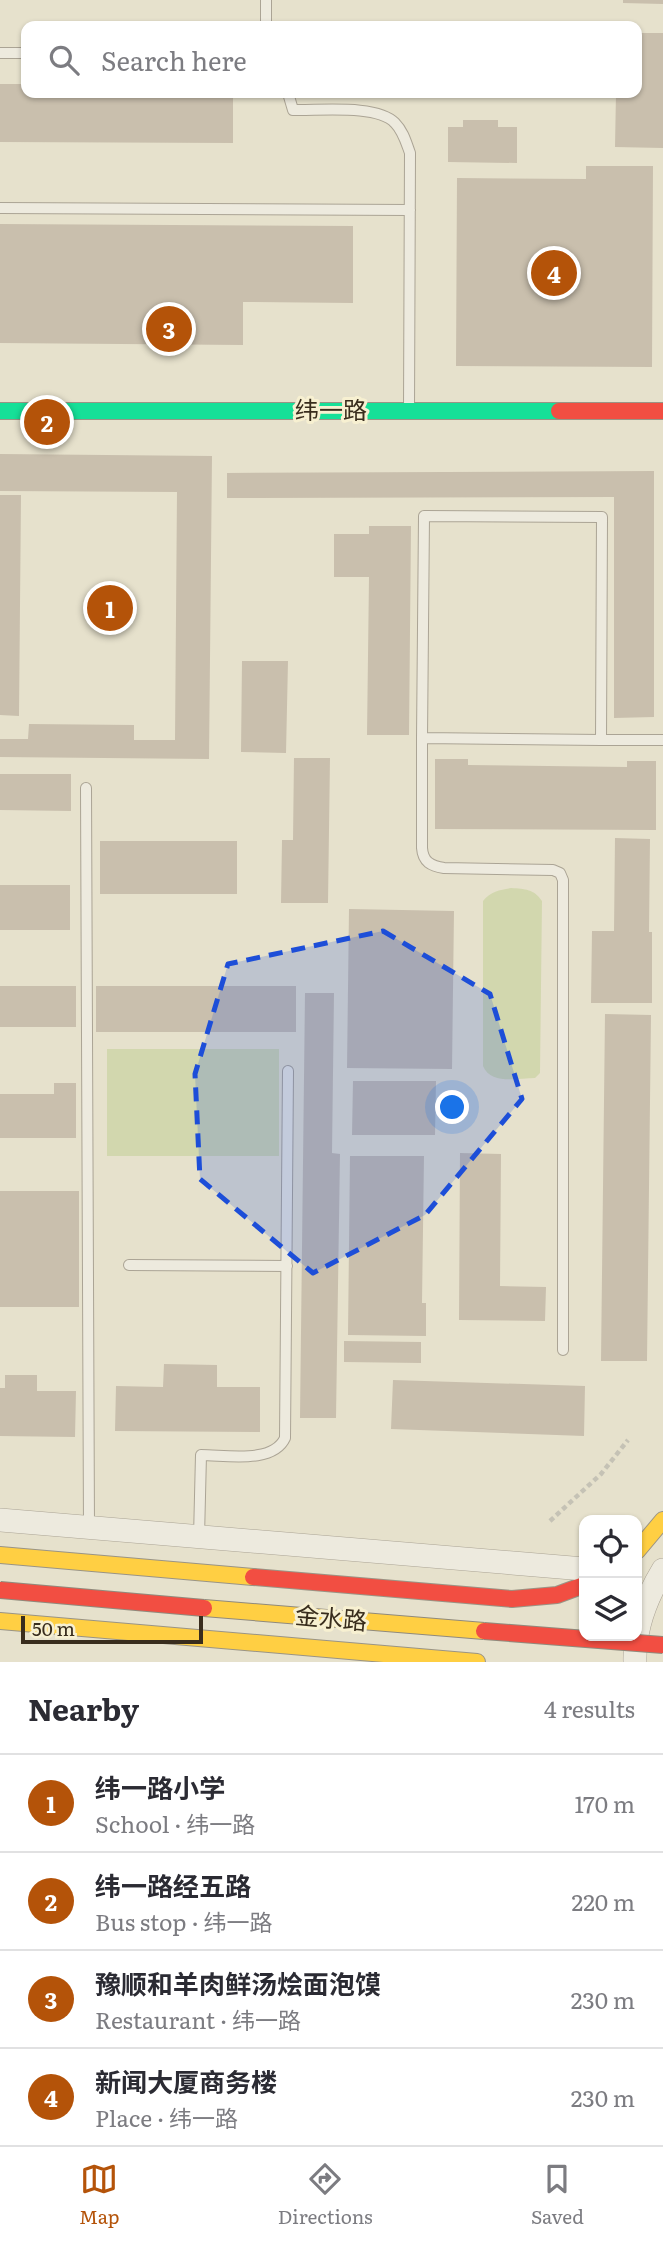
<!DOCTYPE html>
<meta charset="utf-8">
<style>
:root{--surface:#fff;--page:#f2f2f3;--text:#2b2b33;--muted:#7c7c81;--line:#e1e1e2;--accent:#b45309}
body{margin:0;font-family:Literata,"Noto Sans SC",serif;background:var(--page);color:var(--text)}
.controls{position:absolute;right:21px;bottom:21px;display:grid;overflow:hidden;border-radius:14px;box-shadow:0 2px 5px #0004}
.controls button{width:63px;height:63px;display:grid;place-items:center;padding:0;border:0;border-bottom:2px solid var(--line);background:var(--surface);color:var(--text);font:35px sans-serif}
.scale{position:absolute;left:21px;bottom:18px;width:182px;box-sizing:border-box;padding-left:7px;border:4px solid #392d1d;border-top:0;font-size:19px;line-height:24px;white-space:nowrap;color:#392d1d;-webkit-text-stroke:5px #f7f0d1;paint-order:stroke}
.you{position:absolute;left:453px;top:1108px;width:24px;height:24px;margin:-18px;border:5px solid #fff;border-radius:50%;background:#1a73e8;box-shadow:0 0 0 10px #1a73e833}
.badge{display:grid;place-items:center;width:46px;height:46px;border-radius:50%;background:var(--accent);color:#fff;font-size:23px;font-weight:700}
.pin{position:absolute;translate:-50% -50%;border:4px solid #fff;box-shadow:0 2px 7px #0006}
.list{margin:0;padding:0;list-style:none}
h2{display:flex;justify-content:space-between;align-items:center;height:91px;margin:0;padding:0 28px;font-size:30px}
h2 small{font-size:23px;font-weight:400;color:var(--muted)}
.list li{display:grid;grid-template-columns:46px 1fr auto;gap:21px;align-items:center;box-sizing:border-box;height:98px;padding:0 28px;border-top:2px solid var(--line)}
.list b{display:block;font-size:26px;white-space:nowrap}
.list p{margin:0;font-size:23px;white-space:nowrap;color:var(--muted)}
.list em{font-size:23px;font-style:normal;color:var(--muted)}
.icon{flex:none;width:38px;height:38px;fill:none;stroke:currentColor;stroke-width:2;stroke-linecap:round;stroke-linejoin:round}
.map{position:relative;flex:none;width:663px;height:1662px;overflow:hidden}
.search{position:absolute;background:var(--surface);box-shadow:0 2px 5px #0004;left:21px;right:21px;top:21px;height:77px;display:flex;align-items:center;gap:18px;box-sizing:border-box;padding:0 24px;border-radius:14px;color:var(--muted);font-size:26px}
.sheet{height:483px;background:var(--surface)}
nav{display:flex;justify-content:space-around;align-items:center;box-sizing:border-box;height:98px;border-top:2px solid var(--line);background:var(--surface);font-size:19px;color:var(--muted)}
nav a{display:grid;justify-items:center;gap:4px}
nav .on{color:var(--accent)}
.map>svg:first-child{display:block}
</style>
<div class="map">
<svg width="663" height="1662" viewBox="0 0 663 1662">
<rect width="100%" height="100%" fill="#e6e1cc"/>
<path fill="#d2d7ae" d="M 511,888 C 525,889 534,889 542,901 L 540,1073 L 535,1078 C 517,1078 491,1085 483,1066 L 483,901 C 491,891 500,890 511,888 Z
M 107,1049 L 279,1049 L 279,1156 L 107,1156 Z"/>
<path fill="#c9bfad" d="M 623,0 L 663,0 L 663,4 L 623,3 Z
M 637,33 L 663,33 L 663,148 L 615,147 L 616,93 L 637,93 Z
M 0,84 L 26,84 L 26,93 L 233,93 L 233,143 L 0,142 Z
M 463,120 L 498,120 L 498,127 L 517,127 L 517,163 L 448,162 L 448,127 L 463,127 Z
M 586,166 L 653,166 L 652,367 L 456,366 L 457,178 L 586,179 Z
M 0,224 L 353,226 L 353,303 L 243,302 L 243,345 L 0,343 Z
M 0,454 L 212,456 L 209,759 L 0,757 L 0,739 L 28,739 L 29,724 L 134,725 L 134,740 L 175,740 L 177,492 L 0,491 Z
M 654,471 L 654,717 L 614,718 L 614,497 L 227,498 L 227,473 Z
M 0,495 L 21,495 L 19,716 L 0,715 Z
M 369,526 L 411,526 L 409,735 L 367,735 L 369,577 L 334,577 L 334,534 L 369,534 Z
M 242,661 L 288,661 L 286,753 L 241,752 Z
M 294,758 L 330,758 L 328,903 L 281,903 L 282,840 L 293,840 Z
M 435,759 L 468,759 L 468,765 L 627,767 L 627,761 L 656,761 L 656,830 L 435,829 Z
M 0,774 L 71,774 L 71,811 L 0,810 Z
M 615,838 L 650,839 L 649,932 L 652,932 L 652,1003 L 591,1003 L 592,931 L 614,931 Z
M 100,841 L 237,841 L 237,894 L 100,894 Z
M 0,885 L 70,885 L 70,930 L 0,930 Z
M 349,909 L 454,911 L 452,1069 L 347,1068 Z
M 0,986 L 76,986 L 76,1027 L 0,1027 Z
M 96,986 L 296,986 L 296,1032 L 96,1032 Z
M 305,993 L 334,993 L 332,1153 L 340,1154 L 336,1418 L 300,1418 Z
M 605,1014 L 651,1015 L 647,1361 L 601,1361 Z
M 353,1081 L 436,1081 L 435,1135 L 352,1135 Z
M 54,1083 L 76,1083 L 76,1138 L 0,1138 L 0,1094 L 54,1094 Z
M 460,1153 L 501,1154 L 500,1286 L 546,1287 L 545,1321 L 459,1320 Z
M 350,1156 L 424,1156 L 422,1303 L 426,1303 L 426,1336 L 348,1335 Z
M 0,1191 L 79,1191 L 79,1307 L 0,1307 Z
M 344,1341 L 421,1342 L 421,1363 L 344,1362 Z
M 164,1364 L 217,1365 L 217,1387 L 260,1387 L 260,1432 L 115,1431 L 116,1386 L 163,1387 Z
M 5,1375 L 37,1375 L 37,1391 L 76,1391 L 75,1437 L 0,1436 L 0,1388 L 5,1388 Z
M 393,1380 L 585,1386 L 584,1436 L 391,1429 Z"/>
<g fill="none" stroke-linecap="round" stroke-linejoin="round">
<g stroke="#aba495" stroke-width="12">
<path id="lane" d="M 266,26 L 266,0
M 0,53 L 26,53
M 288,93 L 293,110 C 318,111 377,104 395,123 C 403,131 406,142 410,153 L 409,410
M 0,208 L 410,210
M 424,516 L 602,517 L 601,740 L 422,738 Z
M 422,738 L 422,848 C 423,862 431,866 444,868 L 553,870 L 560,873 L 563,880 L 563,1350
M 601,740 L 663,740
M 86,788 L 89,1528
M 129,1265 L 287,1266
M 199,1537 L 201,1455 C 227,1455 273,1464 285,1438 L 288,1071"/>
</g>
<g stroke="#aba495" stroke-width="24">
<path id="street" d="M 0,1520 L 584,1569
M 635,1662 C 634,1629 646,1598 663,1570"/>
</g>
<g stroke="#9a9485" stroke-width="18">
<path id="fast" d="M 0,411 L 559,411"/>
</g>
<g stroke="#9a9485" stroke-width="18">
<path id="slow" d="M 637,1551 L 663,1520
M 0,1555 L 253,1577
M 0,1621 L 477,1662"/>
</g>
<g stroke="#9a9485" stroke-width="18">
<path id="jam" d="M 559,411 L 663,411
M 253,1577 L 512,1599 L 557,1595 L 584,1585"/>
</g>
<path stroke="#c5c2b5" stroke-width="4.5" stroke-dasharray="5 3.5" stroke-linecap="butt" d="M 550,1521 L 601,1474 L 628,1440"/>
<use href="#lane" stroke="#edeade" stroke-width="10"/>
<use href="#street" stroke="#edeade" stroke-width="23"/>
<use href="#fast" stroke="#16e098" stroke-width="16"/>
<use href="#slow" stroke="#ffcf43" stroke-width="16"/>
<use href="#jam" stroke="#f24e42" stroke-width="16"/>
<g stroke="#908a7c" stroke-width="18" stroke-linecap="butt">
<path id="slow-bridge" d="M 204,1608 L 484,1631"/>
</g>
<g stroke="#908a7c" stroke-width="18" stroke-linecap="butt">
<path id="jam-bridge" d="M 0,1590 L 204,1608
M 484,1631 L 663,1645"/>
</g>
<use href="#slow-bridge" stroke="#ffcf43" stroke-width="16"/>
<use href="#jam-bridge" stroke="#f24e42" stroke-width="16"/>
</g>
<path fill="#1d4ed8" fill-opacity="0.2" stroke="#1d4ed8" stroke-width="5" stroke-dasharray="14 9" stroke-linejoin="round" d="M 383,931 L 490,994 L 522,1099 L 425,1215 L 313,1273 L 200,1179 L 195,1074 L 228,964 Z"/>
<g text-anchor="middle" stroke-width="6" stroke-linejoin="round" paint-order="stroke">
<g font-size="24" fill="#392d1d" stroke="#f7f0d1">
<text x="331" y="419">纬一路</text>
<text transform="translate(331 1619) rotate(5)" y="8">金水路</text>
</g>
</g>
</svg>
<div class="controls">
<button><svg class="icon" aria-label="locate" viewBox="0 0 24 24"><circle cx="12" cy="12" r="6"/><path d="M12 2v4M12 18v4M2 12h4M18 12h4"/></svg></button>
<button><svg class="icon" aria-label="layers" viewBox="0 0 24 24"><path d="M12 4l9 5-9 5-9-5zM3 14l9 5 9-5"/></svg></button>
</div>
<div class="scale">50 m</div>
<div class="you"></div>
<div class="pin badge" style="left:110px;top:608px">1</div>
<div class="pin badge" style="left:47px;top:422px">2</div>
<div class="pin badge" style="left:169px;top:329px">3</div>
<div class="pin badge" style="left:554px;top:273px">4</div>
<div class="search"><svg class="icon" aria-label="search" viewBox="0 0 24 24"><circle cx="10" cy="10" r="6"/><path d="M15 15l6 6"/></svg>Search here</div>
</div>
<section class="sheet">
<h2>Nearby<small>4 results</small></h2>
<ul class="list">
<li><span class="badge">1</span><div><b>纬一路小学</b><p>School · 纬一路</p></div><em>170 m</em></li>
<li><span class="badge">2</span><div><b>纬一路经五路</b><p>Bus stop · 纬一路</p></div><em>220 m</em></li>
<li><span class="badge">3</span><div><b>豫顺和羊肉鲜汤烩面泡馍</b><p>Restaurant · 纬一路</p></div><em>230 m</em></li>
<li><span class="badge">4</span><div><b>新闻大厦商务楼</b><p>Place · 纬一路</p></div><em>230 m</em></li>
</ul>
</section>
<nav>
<a class="on"><svg class="icon" aria-label="map" viewBox="0 0 24 24"><path d="M3 6l6-2 6 2 6-2v14l-6 2-6-2-6 2zM9 4v14M15 6v14"/></svg>Map</a>
<a><svg class="icon" aria-label="directions" viewBox="0 0 24 24"><path d="M12 3l9 9-9 9-9-9zM9 14v-3h6M13 9l2 2-2 2"/></svg>Directions</a>
<a><svg class="icon" aria-label="saved" viewBox="0 0 24 24"><path d="M7 4h10v16l-5-4-5 4z"/></svg>Saved</a>
</nav>
